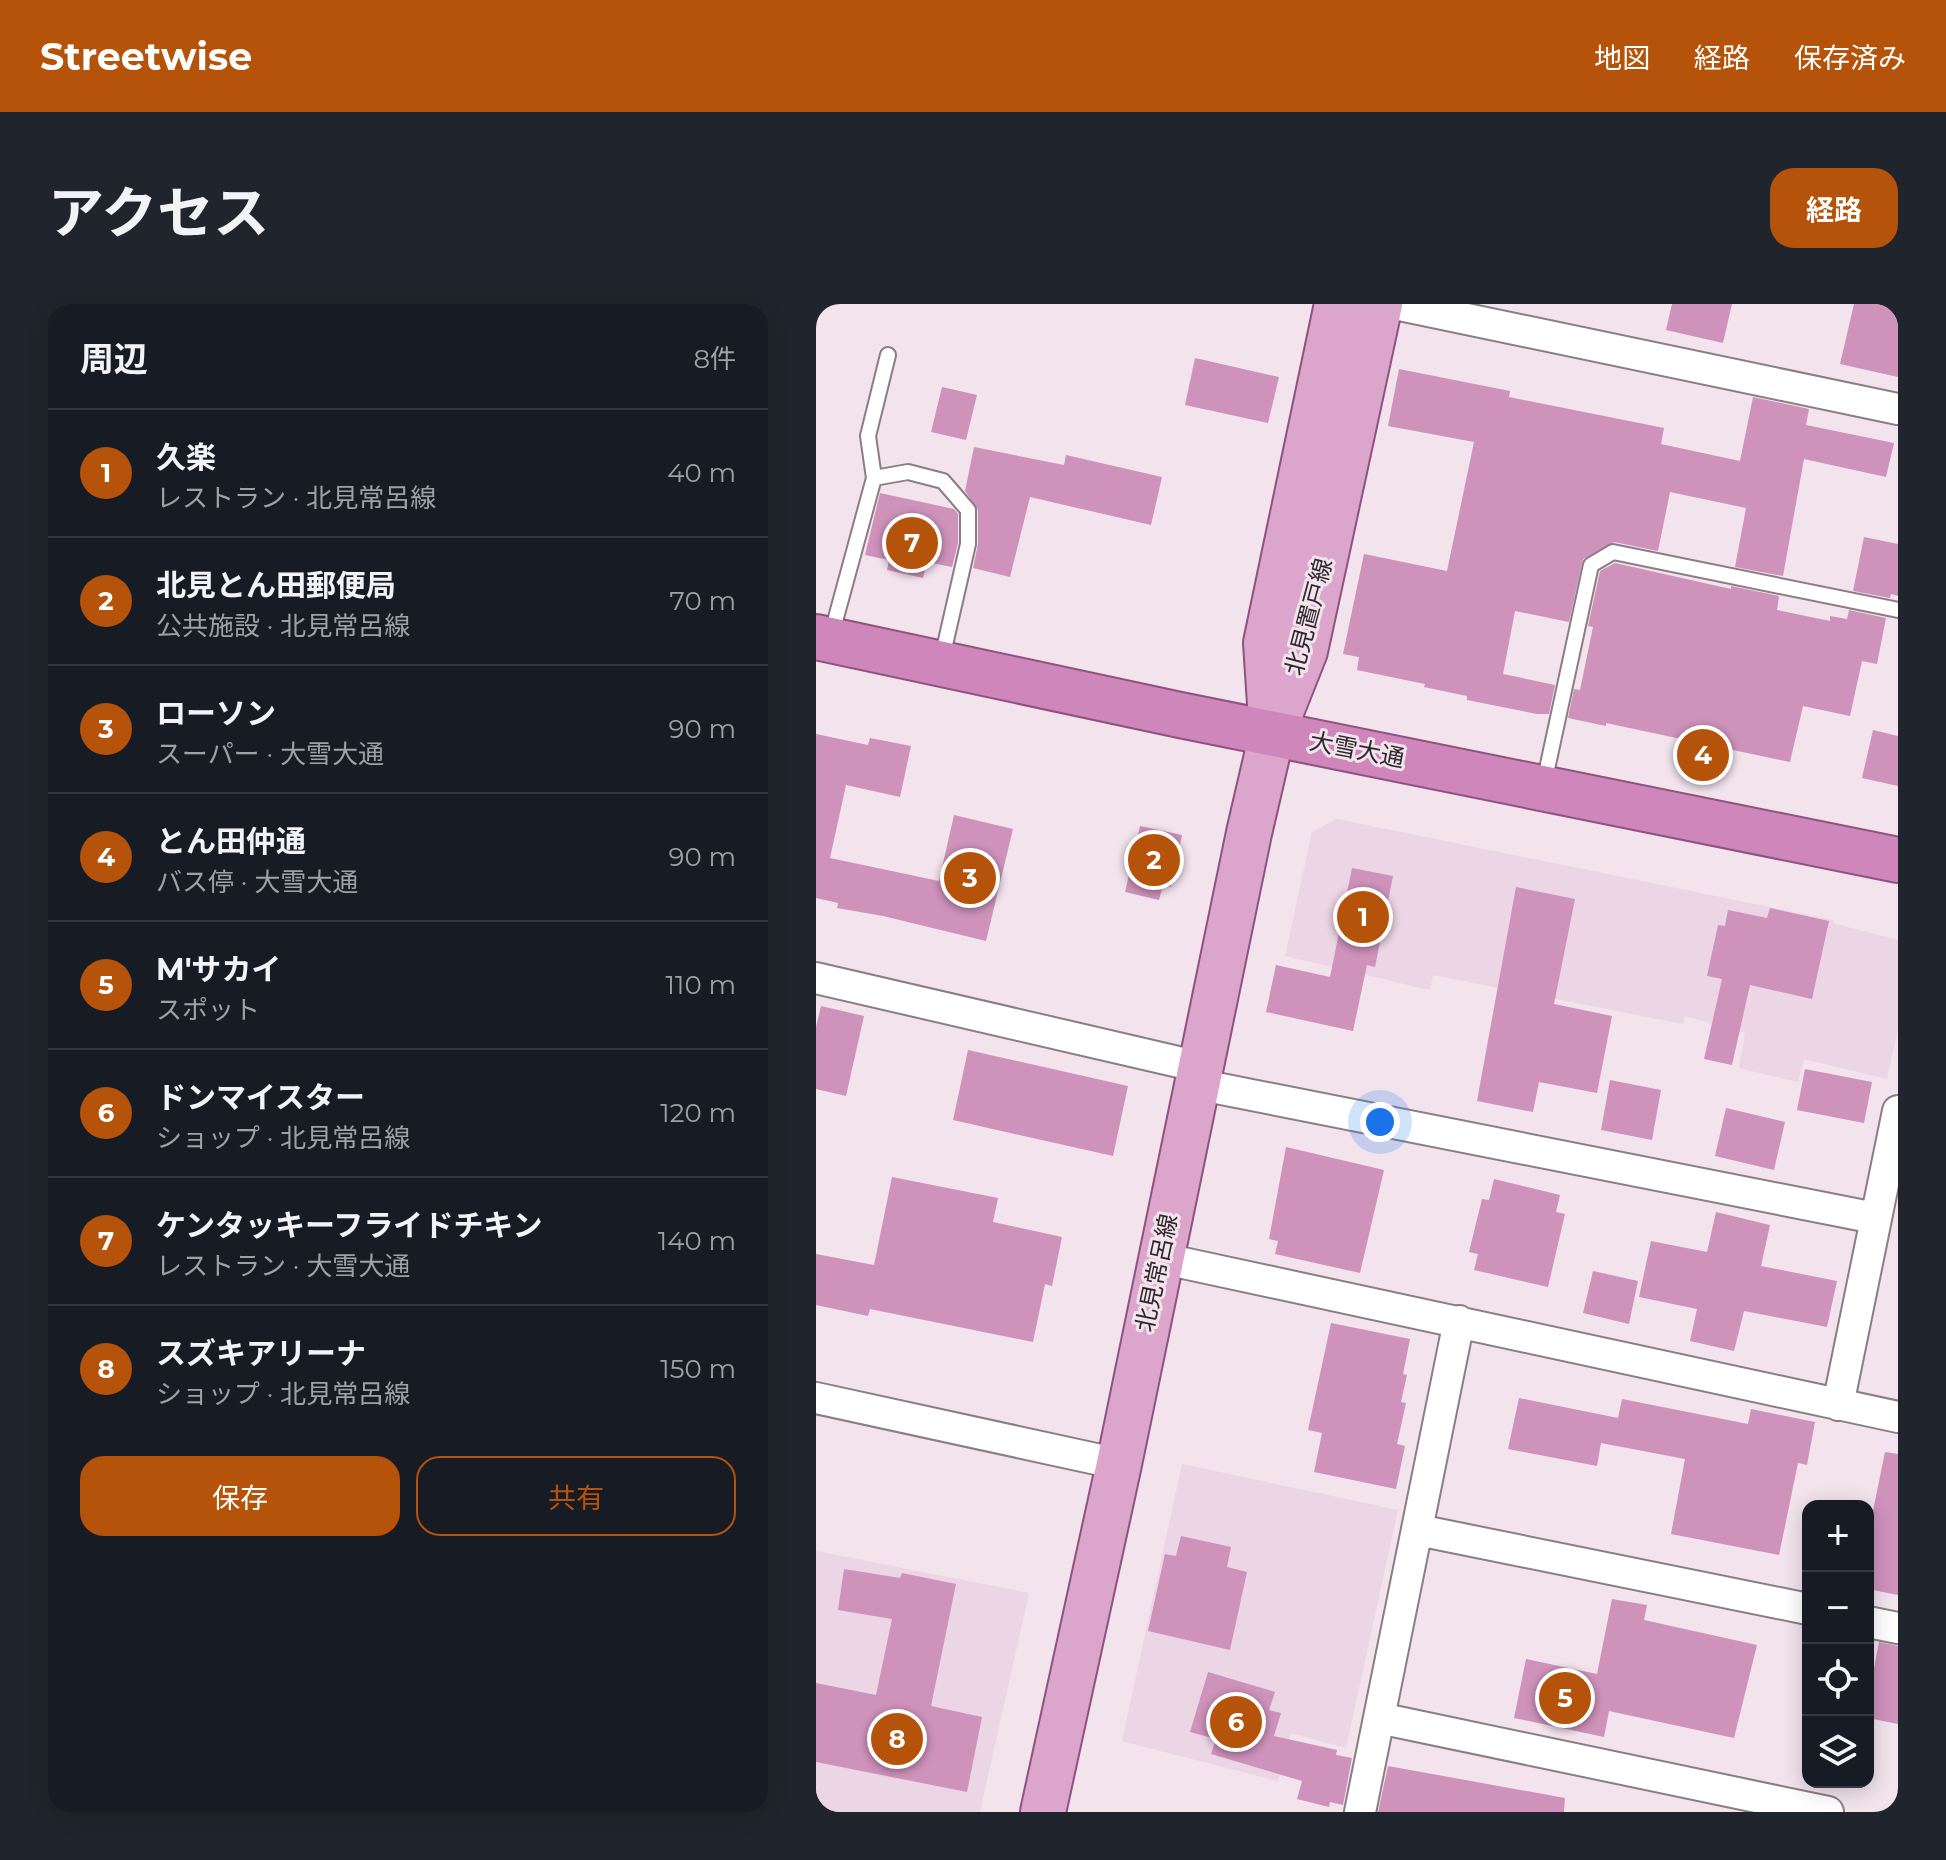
<!DOCTYPE html>
<html lang="ja">
<meta charset="utf-8">
<style>
:root{--surface:#171b24;--page:#20242c;--text:#f1f3f6;--muted:#9ea1a6;--line:#363941;--accent:#b45309}
body{margin:0;font-family:Montserrat,"Noto Sans JP",sans-serif;background:var(--page);color:var(--text)}
.controls{position:absolute;right:24px;bottom:24px;display:grid;overflow:hidden;border-radius:16px;box-shadow:0 4px 20px #0003}
.controls button{width:72px;height:72px;display:grid;place-items:center;padding:0;border:0;border-bottom:2px solid var(--line);background:var(--surface);color:var(--text);font:40px sans-serif}
.you{position:absolute;left:564px;top:818px;width:28px;height:28px;margin:-20px;border:6px solid #fff;border-radius:50%;background:#1a73e8;box-shadow:0 0 0 12px #1a73e833}
.badge{display:grid;place-items:center;width:52px;height:52px;border-radius:50%;background:var(--accent);color:#fff;font-size:26px;font-weight:700}
.pin{position:absolute;translate:-50% -50%;border:4px solid #fff;box-shadow:0 2px 8px #0006}
.list{margin:0;padding:0;list-style:none}
h2{display:flex;justify-content:space-between;align-items:center;height:104px;margin:0;padding:0 32px;font-size:34px}
h2 small{font-size:26px;font-weight:400;color:var(--muted)}
.list li{display:grid;grid-template-columns:52px 1fr auto;gap:24px;align-items:center;box-sizing:border-box;height:128px;padding:0 32px;border-top:2px solid var(--line)}
.list b{display:block;font-size:30px;white-space:nowrap}
.list p{margin:0;font-size:26px;white-space:nowrap;color:var(--muted)}
.list em{font-size:26px;font-style:normal;color:var(--muted)}
.actions{display:flex;gap:16px;padding:24px 32px}
.actions a{flex:1;padding:18px 0;border:2px solid var(--accent);border-radius:24px;text-align:center;font-size:28px;color:var(--accent)}
.actions .main{background:var(--accent);color:#fff}
.icon{flex:none;width:44px;height:44px;fill:none;stroke:currentColor;stroke-width:2;stroke-linecap:round;stroke-linejoin:round}
.map{position:relative;flex:none;width:1082px;height:1508px;overflow:hidden;border-radius:24px}
header{display:flex;align-items:center;gap:48px;box-sizing:border-box;height:112px;padding:0 40px;background:var(--accent);color:#fff}
header strong{font-size:38px}
nav{display:flex;gap:44px;margin-inline-start:auto;font-size:28px}
.intro{display:flex;align-items:center;justify-content:space-between;box-sizing:border-box;height:192px;padding:0 48px}
h1{margin:0;font-size:56px}
.button{padding:20px 36px;border-radius:24px;background:var(--accent);color:#fff;font-size:28px;font-weight:700}
main{display:flex;gap:48px;padding:0 48px}
aside{flex:1;background:var(--surface);border-radius:24px;box-shadow:0 4px 20px #0003}
.map>svg:first-child{display:block}
</style>
<header>
<strong>Streetwise</strong>
<nav><a>地図</a><a>経路</a><a>保存済み</a></nav>
</header>
<div class="intro"><h1>アクセス</h1><a class="button">経路</a></div>
<main>
<aside>
<h2>周辺<small>8件</small></h2>
<ul class="list">
<li><span class="badge">1</span><div><b>久楽</b><p>レストラン · 北見常呂線</p></div><em>40 m</em></li>
<li><span class="badge">2</span><div><b>北見とん田郵便局</b><p>公共施設 · 北見常呂線</p></div><em>70 m</em></li>
<li><span class="badge">3</span><div><b>ローソン</b><p>スーパー · 大雪大通</p></div><em>90 m</em></li>
<li><span class="badge">4</span><div><b>とん田仲通</b><p>バス停 · 大雪大通</p></div><em>90 m</em></li>
<li><span class="badge">5</span><div><b>M'サカイ</b><p>スポット</p></div><em>110 m</em></li>
<li><span class="badge">6</span><div><b>ドンマイスター</b><p>ショップ · 北見常呂線</p></div><em>120 m</em></li>
<li><span class="badge">7</span><div><b>ケンタッキーフライドチキン</b><p>レストラン · 大雪大通</p></div><em>140 m</em></li>
<li><span class="badge">8</span><div><b>スズキアリーナ</b><p>ショップ · 北見常呂線</p></div><em>150 m</em></li>
</ul>
<div class="actions"><a class="main">保存</a><a>共有</a></div>
</aside>
<div class="map">
<svg width="1082" height="1508" viewBox="0 0 1082 1508">
<rect width="100%" height="100%" fill="#f2e3ed"/>
<path fill="#ecd5e4" d="M 521,515 L 1017,616 L 1019,620 L 1082,636 L 1082,725 L 1071,775 L 988,755 L 982,778 L 923,764 L 929,729 L 869,712 L 867,720 L 617,671 L 614,686 L 469,652 L 496,528 Z
M 366,1160 L 582,1206 L 530,1444 L 475,1429 L 462,1477 L 306,1437 Z
M 0,1247 L 213,1289 L 164,1508 L 0,1508 Z"/>
<path fill="#ce92bb" d="M 856,0 L 916,0 L 907,39 L 850,26 Z
M 1038,0 L 1082,0 L 1082,73 L 1024,60 Z
M 379,54 L 463,73 L 452,119 L 369,101 Z
M 583,65 L 694,87 L 693,93 L 848,124 L 845,140 L 924,157 L 937,93 L 993,105 L 990,121 L 1078,139 L 1070,173 L 988,155 L 967,272 L 919,263 L 930,204 L 854,188 L 842,247 L 798,238 L 767,255 L 753,318 L 699,307 L 687,370 L 739,381 L 733,410 L 721,410 L 651,396 L 651,392 L 608,383 L 609,380 L 541,366 L 543,353 L 527,350 L 548,250 L 631,267 L 658,138 L 572,122 Z
M 126,83 L 161,91 L 150,136 L 115,128 Z
M 158,143 L 248,161 L 250,151 L 346,173 L 335,221 L 214,193 L 194,273 L 157,264 L 162,240 L 162,206 L 149,187 Z
M 64,189 L 138,205 L 142,210 L 142,239 L 136,263 L 111,258 L 107,274 L 71,266 L 73,256 L 49,251 Z
M 1048,233 L 1082,240 L 1082,292 L 1075,290 L 1074,294 L 1037,287 Z
M 799,259 L 915,285 L 915,282 L 963,292 L 961,306 L 1014,317 L 1014,312 L 1031,315 L 1033,306 L 1070,314 L 1061,360 L 1046,357 L 1034,412 L 987,402 L 974,458 L 790,419 L 790,422 L 752,414 L 758,385 L 764,386 L 777,323 L 772,322 L 784,267 Z
M 1057,426 L 1082,432 L 1082,482 L 1046,474 Z
M 0,430 L 52,441 L 54,434 L 95,442 L 84,493 L 30,481 L 14,554 L 123,577 L 138,511 L 197,525 L 170,637 L 67,612 L 21,604 L 22,599 L 0,594 Z
M 324,522 L 366,531 L 355,583 L 347,581 L 343,596 L 309,588 Z
M 536,564 L 577,572 L 559,663 L 551,661 L 537,727 L 450,708 L 460,661 L 514,673 Z
M 700,583 L 759,595 L 738,700 L 796,712 L 781,789 L 723,778 L 717,808 L 661,797 Z
M 954,604 L 1013,617 L 996,695 L 934,681 L 916,761 L 888,755 L 906,675 L 891,672 L 902,621 L 909,622 L 912,606 L 951,614 Z
M 5,702 L 48,712 L 30,792 L 0,785 L 0,723 Z
M 152,746 L 312,782 L 297,852 L 137,816 Z
M 989,765 L 1056,778 L 1048,819 L 981,806 Z
M 794,776 L 845,786 L 836,836 L 785,826 Z
M 910,804 L 969,818 L 958,866 L 899,852 Z
M 470,843 L 568,866 L 544,969 L 459,950 L 462,937 L 453,935 Z
M 76,873 L 182,894 L 177,918 L 246,933 L 236,982 L 229,980 L 217,1038 L 54,1005 L 52,1012 L 0,1001 L 0,950 L 58,961 Z
M 678,875 L 744,891 L 740,908 L 749,910 L 732,983 L 658,966 L 662,950 L 653,948 L 666,895 L 673,896 Z
M 900,908 L 954,921 L 945,962 L 1021,977 L 1011,1023 L 928,1007 L 918,1047 L 874,1037 L 881,1005 L 823,993 L 835,937 L 891,948 Z
M 777,967 L 822,977 L 813,1020 L 767,1009 Z
M 515,1019 L 594,1035 L 587,1070 L 591,1071 L 585,1098 L 590,1099 L 581,1140 L 589,1142 L 580,1185 L 498,1168 L 506,1129 L 492,1126 Z
M 703,1094 L 802,1114 L 806,1095 L 932,1120 L 935,1105 L 999,1118 L 991,1161 L 982,1159 L 963,1251 L 855,1230 L 869,1155 L 785,1139 L 781,1162 L 692,1145 Z
M 1069,1148 L 1082,1150 L 1082,1291 L 1052,1285 L 1052,1231 Z
M 365,1232 L 415,1243 L 411,1263 L 431,1268 L 414,1346 L 332,1327 L 349,1250 L 360,1252 Z
M 28,1265 L 84,1274 L 86,1269 L 140,1280 L 115,1402 L 166,1413 L 151,1488 L 0,1458 L 0,1379 L 60,1391 L 76,1315 L 22,1306 Z
M 796,1295 L 831,1301 L 828,1316 L 941,1341 L 918,1434 L 793,1407 L 788,1433 L 698,1414 L 710,1355 L 781,1370 Z
M 1063,1338 L 1082,1342 L 1082,1420 L 1052,1414 L 1052,1396 Z
M 392,1368 L 459,1388 L 453,1406 L 465,1409 L 458,1432 L 521,1446 L 520,1451 L 536,1454 L 527,1501 L 514,1498 L 513,1503 L 481,1495 L 486,1477 L 395,1450 L 400,1435 L 374,1428 Z
M 572,1462 L 749,1494 L 748,1508 L 562,1508 Z"/>
<g fill="none" stroke-linecap="round" stroke-linejoin="round">
<g stroke="#8b7d86" stroke-width="18">
<path id="service" d="M 58,174 L 92,168 L 127,177 L 152,206 L 152,240 L 126,354
M 15,332 L 58,174 L 52,132 L 72,51
M 728,479 L 775,261 L 797,248 L 1082,306"/>
</g>
<g stroke="#8b7d86" stroke-width="34">
<path id="minor" d="M 579,0 L 1082,105
M 0,674 L 384,763
M 380,780 L 1059,914
M 344,954 L 1082,1113
M 0,1094 L 303,1160
M 1022,1101 L 1082,807
M 602,1226 L 992,1305
M 1052,1318 L 1082,1324
M 563,1414 L 1012,1508
M 544,1508 L 643,1017"/>
</g>
<g stroke="#8e527e" stroke-width="48">
<path id="primary" d="M 455,415 L 450,339 L 521,0
M 227,1508 L 303,1160 L 433,529 L 456,430 L 489,347 L 564,0"/>
</g>
<g stroke="#8e527e" stroke-width="48">
<path id="trunk" d="M 0,333 L 364,411 L 1082,556"/>
</g>
<use href="#service" stroke="#fff" stroke-width="14"/>
<use href="#minor" stroke="#fff" stroke-width="30"/>
<use href="#primary" stroke="#dba5cc" stroke-width="44"/>
<use href="#trunk" stroke="#cf87bb" stroke-width="44"/>
</g>
<g text-anchor="middle" stroke-width="6" stroke-linejoin="round" paint-order="stroke">
<g font-size="24" fill="#2d282b" stroke="#f2e3ed">
<text transform="translate(493 313) rotate(-75)" y="8">北見置戸線</text>
<text transform="translate(541 446) rotate(11)" y="8">大雪大通</text>
<text transform="translate(341 969) rotate(-78)" y="8">北見常呂線</text>
</g>
</g>
</svg>
<div class="controls">
<button>+</button>
<button>−</button>
<button><svg class="icon" aria-label="locate" viewBox="0 0 24 24"><circle cx="12" cy="12" r="6"/><path d="M12 2v4M12 18v4M2 12h4M18 12h4"/></svg></button>
<button><svg class="icon" aria-label="layers" viewBox="0 0 24 24"><path d="M12 4l9 5-9 5-9-5zM3 14l9 5 9-5"/></svg></button>
</div>
<div class="you"></div>
<div class="pin badge" style="left:547px;top:613px">1</div>
<div class="pin badge" style="left:338px;top:556px">2</div>
<div class="pin badge" style="left:154px;top:574px">3</div>
<div class="pin badge" style="left:887px;top:451px">4</div>
<div class="pin badge" style="left:749px;top:1394px">5</div>
<div class="pin badge" style="left:420px;top:1418px">6</div>
<div class="pin badge" style="left:96px;top:239px">7</div>
<div class="pin badge" style="left:81px;top:1435px">8</div>
</div>
</main>
